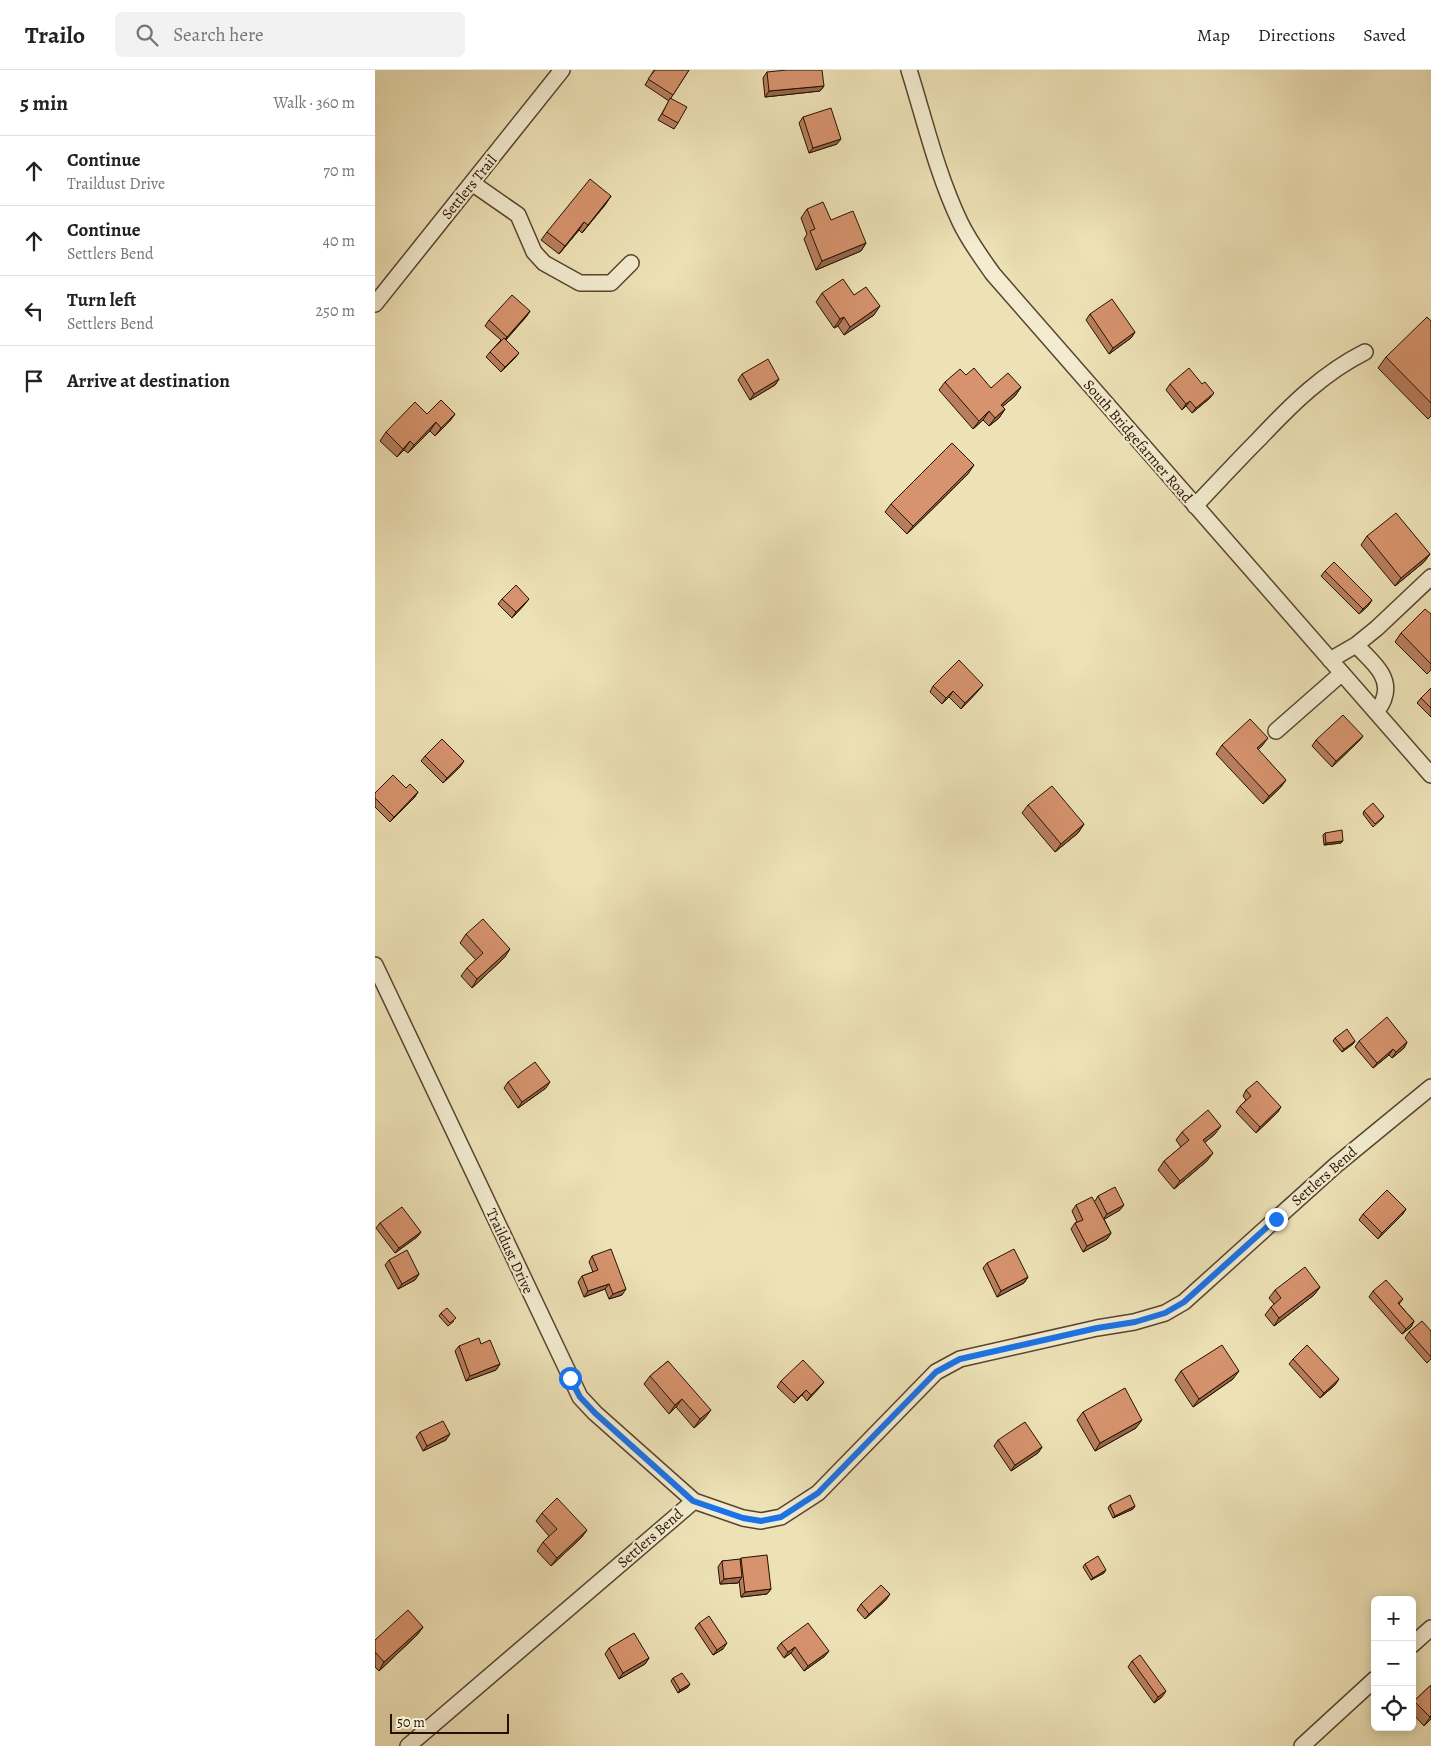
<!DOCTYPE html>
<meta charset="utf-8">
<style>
:root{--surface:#fff;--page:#f2f2f2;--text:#222;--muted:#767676;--line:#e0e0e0}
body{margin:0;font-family:Alegreya,serif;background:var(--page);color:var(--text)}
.controls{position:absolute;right:15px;bottom:15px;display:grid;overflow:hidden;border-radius:8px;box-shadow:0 2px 12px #0003}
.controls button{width:45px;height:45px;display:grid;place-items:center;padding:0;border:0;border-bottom:1px solid var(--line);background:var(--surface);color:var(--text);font:25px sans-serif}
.scale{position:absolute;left:15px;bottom:12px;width:119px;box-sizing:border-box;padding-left:5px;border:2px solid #251100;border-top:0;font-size:14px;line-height:18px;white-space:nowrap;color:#251100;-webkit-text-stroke:4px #f3ecd0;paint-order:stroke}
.stop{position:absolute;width:15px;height:15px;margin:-11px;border:4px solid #1a73e8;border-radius:50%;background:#fff}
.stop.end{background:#1a73e8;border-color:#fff;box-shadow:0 1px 5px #0008}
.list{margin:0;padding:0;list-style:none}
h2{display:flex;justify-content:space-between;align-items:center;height:65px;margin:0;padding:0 20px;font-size:21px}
h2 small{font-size:16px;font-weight:400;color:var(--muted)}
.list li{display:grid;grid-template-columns:32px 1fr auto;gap:15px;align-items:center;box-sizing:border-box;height:70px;padding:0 20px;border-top:1px solid var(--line)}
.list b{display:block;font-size:19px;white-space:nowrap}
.list p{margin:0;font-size:16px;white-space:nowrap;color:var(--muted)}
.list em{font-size:16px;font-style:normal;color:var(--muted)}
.icon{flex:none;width:28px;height:28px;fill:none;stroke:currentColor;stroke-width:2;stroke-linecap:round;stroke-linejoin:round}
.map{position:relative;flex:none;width:1056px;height:1676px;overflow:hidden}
header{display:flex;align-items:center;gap:30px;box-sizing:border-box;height:70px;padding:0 25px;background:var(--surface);border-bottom:1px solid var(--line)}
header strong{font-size:24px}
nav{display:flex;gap:28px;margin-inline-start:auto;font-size:18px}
.search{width:350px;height:45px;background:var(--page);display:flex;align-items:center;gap:12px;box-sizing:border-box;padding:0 18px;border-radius:8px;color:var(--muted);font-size:19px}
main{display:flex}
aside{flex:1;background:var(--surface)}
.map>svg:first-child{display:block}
</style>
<header>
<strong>Trailo</strong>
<div class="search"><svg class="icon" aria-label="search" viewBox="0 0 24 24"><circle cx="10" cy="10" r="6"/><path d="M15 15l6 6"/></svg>Search here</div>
<nav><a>Map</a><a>Directions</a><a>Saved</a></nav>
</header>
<main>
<aside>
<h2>5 min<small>Walk · 360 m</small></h2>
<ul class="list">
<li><svg class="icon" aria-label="ahead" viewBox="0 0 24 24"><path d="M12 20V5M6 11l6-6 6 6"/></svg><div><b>Continue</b><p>Traildust Drive</p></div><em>70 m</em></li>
<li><svg class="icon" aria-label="ahead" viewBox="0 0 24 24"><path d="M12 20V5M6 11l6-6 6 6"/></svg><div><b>Continue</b><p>Settlers Bend</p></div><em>40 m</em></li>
<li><svg class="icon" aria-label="left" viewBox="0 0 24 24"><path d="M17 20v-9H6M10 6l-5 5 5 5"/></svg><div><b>Turn left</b><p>Settlers Bend</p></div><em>250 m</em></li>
<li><svg class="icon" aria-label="arrive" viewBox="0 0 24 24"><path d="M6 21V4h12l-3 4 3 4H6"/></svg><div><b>Arrive at destination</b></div></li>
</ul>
</aside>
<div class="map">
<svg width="1056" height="1676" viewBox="0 0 1056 1676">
<rect width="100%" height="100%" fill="#ede1b6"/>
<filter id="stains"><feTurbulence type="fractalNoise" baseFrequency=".004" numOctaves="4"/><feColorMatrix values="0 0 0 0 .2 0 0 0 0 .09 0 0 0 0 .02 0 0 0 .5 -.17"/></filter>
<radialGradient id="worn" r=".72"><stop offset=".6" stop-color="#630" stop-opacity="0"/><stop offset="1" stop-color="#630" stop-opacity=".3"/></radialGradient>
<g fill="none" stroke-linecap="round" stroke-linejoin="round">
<g stroke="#57452e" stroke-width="18">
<path id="minor" d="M 534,0 C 550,51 562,104 585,152 C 594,171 606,187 618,204 L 1056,705
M 97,113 L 143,145 L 159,182 L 169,193 L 205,213 L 236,213 L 256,193
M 0,234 L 187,0
M 820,436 C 841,414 862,391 884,369 C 916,335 948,303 990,282
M 981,575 C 995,590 1017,606 1009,628 C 1008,633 1004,638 1001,642
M 955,590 L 981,575 L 1002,558 L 1056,507
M 901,661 L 967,603
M 0,895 L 205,1327 L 220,1343 L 319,1431
M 1037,1575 L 1056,1558
M 33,1676 L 319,1431 L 368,1448 L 386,1451 L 406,1447 L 443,1423 L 561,1302 L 585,1289 L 722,1258 L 759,1252 L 790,1243 L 809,1232 L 961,1095 L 1056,1017
M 927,1676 L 1000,1609"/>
</g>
<use href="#minor" stroke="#f3ecd0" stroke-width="15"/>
</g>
<path fill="#b87e5e" stroke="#251100" d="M 279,0 L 314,0 L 296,28 L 303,53 L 299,59 L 283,50 L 294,31 L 270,15 Z
M 392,2 L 449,16 L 445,21 L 390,27 L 388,8 Z
M 428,47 L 462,74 L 434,83 L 424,53 Z
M 236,126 L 230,135 L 207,163 L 204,160 L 184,184 L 166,170 L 172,162 Z
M 432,139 L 456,150 L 491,173 L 486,181 L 441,200 L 429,169 L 432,164 L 426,148 Z
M 447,223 L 479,225 L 499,245 L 469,265 L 463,256 L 459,258 L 441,232 Z
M 155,241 L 151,247 L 131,270 L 140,288 L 126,302 L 111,287 L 115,282 L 126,270 L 110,256 L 114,250 Z
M 715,244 L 760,262 L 756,268 L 734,284 L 711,250 Z
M 1056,251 L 1056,346 L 1053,349 L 1003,298 L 1011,287 Z
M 367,304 L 404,309 L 400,315 L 375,330 L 363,310 Z
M 591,305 L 616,318 L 646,317 L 640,326 L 627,337 L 630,339 L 624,348 L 614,356 L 608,350 L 598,359 L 564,320 L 570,312 Z
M 795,314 L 835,328 L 817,343 L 811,336 L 807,340 L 791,320 Z
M 80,344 L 74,352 L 60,366 L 55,361 L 33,383 L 29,380 L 22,387 L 5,371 L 11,362 Z
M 593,404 L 532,464 L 510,442 L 516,434 Z
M 992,466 L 1055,484 L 1049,492 L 1020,516 L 986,475 Z
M 950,501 L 997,530 L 993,536 L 984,544 L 946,506 Z
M 127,529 L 150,534 L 137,548 L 123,534 Z
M 1056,544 L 1056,600 L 1052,604 L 1020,572 L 1026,563 Z
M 558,616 L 604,620 L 586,639 L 574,627 L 567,634 L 555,622 Z
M 1056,618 L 1056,647 L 1042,633 L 1046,628 Z
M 988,666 L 984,671 L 957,697 L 937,676 L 941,670 Z
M 847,675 L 887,676 L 883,680 L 911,710 L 905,718 L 888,734 L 841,684 Z
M 50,686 L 85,697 L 68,713 L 46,691 Z
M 31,718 L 43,722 L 39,728 L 15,752 L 0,737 L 0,723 Z
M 653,735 L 709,754 L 703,763 L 680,782 L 647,743 Z
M 989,741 L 1009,746 L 1007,749 L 998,757 L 988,744 Z
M 950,763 L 966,773 L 949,775 L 948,765 Z
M 91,864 L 130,887 L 97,918 L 86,906 L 92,898 L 101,890 L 85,873 Z
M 960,968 L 980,971 L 978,974 L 967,982 L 958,971 Z
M 984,971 L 1032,972 L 1029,978 L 1017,988 L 1014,985 L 998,998 L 980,977 Z
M 133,1012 L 171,1018 L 143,1038 L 129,1018 Z
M 871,1020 L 903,1042 L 881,1063 L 861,1042 L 865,1036 L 871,1030 L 868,1026 Z
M 807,1062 L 840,1064 L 829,1073 L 832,1091 L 799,1119 L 783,1100 L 789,1091 L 806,1077 L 801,1070 Z
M 723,1126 L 745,1140 L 729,1149 L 736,1163 L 732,1169 L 708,1182 L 696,1159 L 700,1153 L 702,1152 L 697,1141 L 701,1135 L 720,1131 Z
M 1031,1139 L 1027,1145 L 1003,1169 L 984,1150 L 988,1144 Z
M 5,1153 L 46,1162 L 42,1167 L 20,1183 L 1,1158 Z
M 217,1186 L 247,1225 L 234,1229 L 230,1219 L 209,1227 L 203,1212 L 207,1206 L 218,1202 L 214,1192 Z
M 14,1190 L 44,1204 L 40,1210 L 23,1219 L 10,1195 Z
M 612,1193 L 653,1207 L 649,1213 L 622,1227 L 608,1198 Z
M 945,1217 L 939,1225 L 899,1256 L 890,1245 L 896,1237 L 899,1234 L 894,1228 L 900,1220 Z
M 998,1221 L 1028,1229 L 1024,1234 L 1039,1251 L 1036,1257 L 1027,1264 L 994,1227 Z
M 66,1243 L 79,1251 L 73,1256 L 64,1246 Z
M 1056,1261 L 1056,1289 L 1052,1293 L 1030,1268 L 1034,1262 Z
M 106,1274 L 125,1294 L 121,1300 L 91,1311 L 80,1281 L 84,1276 Z
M 918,1289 L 960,1315 L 945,1328 L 914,1294 Z
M 293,1291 L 330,1348 L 319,1358 L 301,1337 L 294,1344 L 269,1314 L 275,1306 Z
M 806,1301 L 858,1309 L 818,1337 L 800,1310 Z
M 406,1311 L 449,1312 L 445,1317 L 432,1331 L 427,1325 L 419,1333 L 402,1317 Z
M 708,1342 L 761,1358 L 720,1381 L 702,1350 Z
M 45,1362 L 71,1370 L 48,1381 L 41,1367 Z
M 623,1370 L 667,1377 L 663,1383 L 636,1401 L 619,1376 Z
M 735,1435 L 760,1436 L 758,1439 L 738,1448 L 733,1438 Z
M 167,1443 L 212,1460 L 206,1468 L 176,1496 L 162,1481 L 168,1472 L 174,1466 L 161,1451 Z
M 366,1488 L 396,1519 L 392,1524 L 366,1527 L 364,1510 L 363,1513 L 345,1514 L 343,1497 L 347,1491 L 365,1490 Z
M 710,1494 L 729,1503 L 716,1510 L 708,1497 Z
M 511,1530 L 490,1549 L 482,1540 L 486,1534 Z
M 324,1553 L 348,1579 L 338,1585 L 320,1558 Z
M 48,1557 L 42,1565 L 4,1601 L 0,1597 L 0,1570 Z
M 406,1573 L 450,1586 L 429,1601 L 416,1583 L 409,1588 L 402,1578 Z
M 234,1578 L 274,1588 L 270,1594 L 244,1609 L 230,1584 Z
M 757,1591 L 787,1627 L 779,1633 L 753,1597 Z
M 298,1608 L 313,1617 L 303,1623 L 296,1611 Z
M 1056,1615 L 1056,1649 L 1049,1656 L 1037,1643 L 1037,1634 L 1039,1631 Z"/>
<path fill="#96674c" stroke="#251100" d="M 449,16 L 445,21 L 390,27 L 394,21 Z
M 466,69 L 462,74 L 434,83 L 438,78 Z
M 236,126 L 230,135 L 207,163 L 213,155 Z
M 209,152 L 204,160 L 184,184 L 190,176 Z
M 491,173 L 486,181 L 441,200 L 447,191 Z
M 505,236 L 499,245 L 469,265 L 475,257 Z
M 155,241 L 151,247 L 128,272 L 132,267 Z
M 469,247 L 463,256 L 459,258 L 465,249 Z
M 760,262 L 756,268 L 734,284 L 738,278 Z
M 144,283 L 140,288 L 126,302 L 130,297 Z
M 404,309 L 400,315 L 375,330 L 379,324 Z
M 646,317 L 640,326 L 620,343 L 626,335 Z
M 839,323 L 835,328 L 817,343 L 821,338 Z
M 815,331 L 811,336 L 807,340 L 811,334 Z
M 630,339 L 624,348 L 614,356 L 620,348 Z
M 614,341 L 608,350 L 598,359 L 604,351 Z
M 80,344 L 74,352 L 60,366 L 66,358 Z
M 61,352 L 55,361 L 33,383 L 39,375 Z
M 35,371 L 29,380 L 22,387 L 28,379 Z
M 599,395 L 593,404 L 532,464 L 538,456 Z
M 1055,484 L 1049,492 L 1020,516 L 1026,508 Z
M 154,529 L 150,534 L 137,548 L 141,542 Z
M 997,530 L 993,536 L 984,544 L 988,539 Z
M 608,615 L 604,620 L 586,639 L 590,633 Z
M 578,621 L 574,627 L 567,634 L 571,628 Z
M 988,666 L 984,671 L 957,697 L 961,691 Z
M 893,668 L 887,676 L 876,687 L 882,678 Z
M 89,691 L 85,697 L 68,713 L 72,708 Z
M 911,710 L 905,718 L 888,734 L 894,726 Z
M 43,722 L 39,728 L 15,752 L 19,747 Z
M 709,754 L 703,763 L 680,782 L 686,774 Z
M 968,771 L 966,773 L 949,775 L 951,773 Z
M 135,879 L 130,887 L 97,918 L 102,909 Z
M 980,971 L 978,974 L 967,982 L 969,979 Z
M 1032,972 L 1029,978 L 1017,988 L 1021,982 Z
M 1018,979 L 1014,985 L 998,998 L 1002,993 Z
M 175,1012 L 171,1018 L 143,1038 L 147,1032 Z
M 906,1037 L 903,1042 L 881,1063 L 885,1057 Z
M 846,1056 L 840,1064 L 822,1079 L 828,1070 Z
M 838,1083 L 832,1091 L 799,1119 L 805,1111 Z
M 749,1135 L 745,1140 L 728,1150 L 732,1144 Z
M 1031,1139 L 1027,1145 L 1003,1169 L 1007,1163 Z
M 46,1162 L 42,1167 L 20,1183 L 24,1178 Z
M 736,1163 L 732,1169 L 708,1182 L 712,1176 Z
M 44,1204 L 40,1210 L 23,1219 L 27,1214 Z
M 653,1207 L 649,1213 L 622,1227 L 626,1221 Z
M 234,1214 L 230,1219 L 209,1227 L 213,1221 Z
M 945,1217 L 939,1225 L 899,1256 L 904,1248 Z
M 251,1219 L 247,1225 L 234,1229 L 238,1224 Z
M 1039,1251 L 1036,1257 L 1027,1264 L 1031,1259 Z
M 125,1294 L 121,1300 L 91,1311 L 95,1306 Z
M 864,1301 L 858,1309 L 818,1337 L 824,1329 Z
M 964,1309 L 960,1315 L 945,1328 L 949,1323 Z
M 449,1312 L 445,1317 L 432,1331 L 436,1325 Z
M 431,1320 L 427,1325 L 419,1333 L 423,1328 Z
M 307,1329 L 301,1337 L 294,1344 L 300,1335 Z
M 336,1340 L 330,1348 L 319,1358 L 325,1349 Z
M 767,1350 L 761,1358 L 720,1381 L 725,1373 Z
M 75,1364 L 71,1370 L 48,1381 L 52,1376 Z
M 667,1377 L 663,1383 L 636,1401 L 640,1395 Z
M 760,1436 L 758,1439 L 738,1448 L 740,1446 Z
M 212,1460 L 206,1468 L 176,1496 L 182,1488 Z
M 731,1500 L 729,1503 L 716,1510 L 718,1508 Z
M 367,1507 L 363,1513 L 345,1514 L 349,1509 Z
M 396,1519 L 392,1524 L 366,1527 L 370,1522 Z
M 515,1524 L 511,1530 L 490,1549 L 494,1544 Z
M 48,1557 L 42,1565 L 4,1601 L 9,1592 Z
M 352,1573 L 348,1579 L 338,1585 L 342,1580 Z
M 420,1577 L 416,1583 L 409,1588 L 413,1582 Z
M 454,1581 L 450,1586 L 429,1601 L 433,1596 Z
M 274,1588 L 270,1594 L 244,1609 L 248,1603 Z
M 315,1614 L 313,1617 L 303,1623 L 305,1620 Z
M 791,1621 L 787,1627 L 779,1633 L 783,1627 Z
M 1056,1646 L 1056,1649 L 1049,1656 L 1055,1647 Z"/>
<path fill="#d6936d" stroke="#251100" d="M 280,0 L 314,0 L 298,25 L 273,9 Z
M 412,0 L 447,0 L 449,16 L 394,21 L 392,2 Z
M 295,28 L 312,37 L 303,53 L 287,44 Z
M 456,38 L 466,69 L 438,78 L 428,47 Z
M 215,109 L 236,126 L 213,155 L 209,152 L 190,176 L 172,162 Z
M 448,132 L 456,150 L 478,141 L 491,173 L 447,191 L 435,161 L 440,159 L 432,139 Z
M 468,209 L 479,225 L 491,217 L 505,236 L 475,257 L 469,247 L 465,249 L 447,223 Z
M 137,225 L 155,241 L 132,267 L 114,250 Z
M 737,229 L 760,262 L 738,278 L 715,244 Z
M 1052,247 L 1056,251 L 1056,333 L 1011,287 Z
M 129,268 L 144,283 L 130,297 L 115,282 Z
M 393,289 L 404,309 L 379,324 L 367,304 Z
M 599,298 L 616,318 L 633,303 L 646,317 L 626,335 L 630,339 L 620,348 L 614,341 L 604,351 L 570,312 L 585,299 L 591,305 Z
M 814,298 L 827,314 L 830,312 L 839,323 L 821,338 L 815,331 L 811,334 L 795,314 Z
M 66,330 L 80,344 L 66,358 L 61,352 L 39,375 L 35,371 L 28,379 L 11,362 L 40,332 L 52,344 Z
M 577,373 L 599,395 L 538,456 L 516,434 Z
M 1021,443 L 1055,484 L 1026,508 L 992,466 Z
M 959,492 L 997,530 L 988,539 L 950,501 Z
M 141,515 L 154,529 L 141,542 L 127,529 Z
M 1050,539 L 1056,544 L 1056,594 L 1026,563 Z
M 584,590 L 608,615 L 590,633 L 578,621 L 571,628 L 558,616 Z
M 1056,618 L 1056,638 L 1046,628 Z
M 968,645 L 988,666 L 961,691 L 941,670 Z
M 875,649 L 893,668 L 882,678 L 911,710 L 894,726 L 847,675 Z
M 67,669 L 89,691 L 72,708 L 50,686 Z
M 18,705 L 31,718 L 35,714 L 43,722 L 19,747 L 0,728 L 0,723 Z
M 677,716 L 709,754 L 686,774 L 653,735 Z
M 998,733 L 1009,746 L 1000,754 L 989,741 Z
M 967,760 L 968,771 L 951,773 L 950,763 Z
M 108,849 L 135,879 L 102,909 L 92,898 L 108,883 L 91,864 Z
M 1012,947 L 1032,972 L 1021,982 L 1018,979 L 1002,993 L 984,971 Z
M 972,959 L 980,971 L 969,979 L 960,968 Z
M 160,992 L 175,1012 L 147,1032 L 133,1012 Z
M 882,1011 L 906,1037 L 885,1057 L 865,1036 L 876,1026 L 871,1020 Z
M 833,1040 L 846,1056 L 828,1070 L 838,1083 L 805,1111 L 789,1091 L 814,1070 L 807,1062 Z
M 740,1117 L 749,1135 L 732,1144 L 723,1126 Z
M 1012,1120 L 1031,1139 L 1007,1163 L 988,1144 Z
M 717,1127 L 736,1163 L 712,1176 L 700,1153 L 708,1150 L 701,1135 Z
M 27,1137 L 46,1162 L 24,1178 L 5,1153 Z
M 236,1179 L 251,1219 L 238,1224 L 234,1214 L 213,1221 L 207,1206 L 223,1200 L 217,1186 Z
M 639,1179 L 653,1207 L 626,1221 L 612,1193 Z
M 32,1180 L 44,1204 L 27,1214 L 14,1190 Z
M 930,1197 L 945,1217 L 904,1248 L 896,1237 L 906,1228 L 900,1220 Z
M 1011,1210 L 1028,1229 L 1023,1233 L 1039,1251 L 1031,1259 L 998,1221 Z
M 72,1238 L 81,1248 L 75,1253 L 66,1243 Z
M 1047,1251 L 1056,1261 L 1056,1287 L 1034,1262 Z
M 104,1268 L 106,1274 L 115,1270 L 125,1294 L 95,1306 L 84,1276 Z
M 847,1275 L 864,1301 L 824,1329 L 806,1301 Z
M 932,1275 L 964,1309 L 949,1323 L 918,1289 Z
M 428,1290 L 449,1312 L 436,1325 L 431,1320 L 423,1328 L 406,1311 Z
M 293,1291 L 336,1340 L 325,1349 L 307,1329 L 300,1335 L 275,1306 Z
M 750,1318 L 767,1350 L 725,1373 L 708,1342 Z
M 68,1351 L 75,1364 L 52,1376 L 45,1362 Z
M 650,1352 L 667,1377 L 640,1395 L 623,1370 Z
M 755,1425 L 760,1436 L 740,1446 L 735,1435 Z
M 182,1428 L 212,1460 L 182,1488 L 168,1472 L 182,1459 L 167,1443 Z
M 392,1485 L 396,1519 L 370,1522 L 366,1488 Z
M 723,1486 L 731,1500 L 718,1508 L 710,1494 Z
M 365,1489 L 367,1507 L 349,1509 L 347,1491 Z
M 506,1515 L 515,1524 L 494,1544 L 486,1534 Z
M 33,1540 L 48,1557 L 9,1592 L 0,1582 L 0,1570 Z
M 334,1546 L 352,1573 L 342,1580 L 324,1553 Z
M 433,1553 L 454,1581 L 433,1596 L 420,1577 L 413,1582 L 406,1573 Z
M 259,1563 L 274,1588 L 248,1603 L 234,1578 Z
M 765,1585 L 791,1621 L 783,1627 L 757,1591 Z
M 307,1603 L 315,1614 L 305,1620 L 298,1608 Z
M 1056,1615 L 1056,1646 L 1055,1647 L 1039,1631 Z"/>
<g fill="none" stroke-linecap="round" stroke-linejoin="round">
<path stroke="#1a73e8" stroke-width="6" d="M 195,1308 L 205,1327 L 220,1343 L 318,1431 L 368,1448 L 386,1451 L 406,1447 L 443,1423 L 561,1302 L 585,1289 L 722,1258 L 760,1252 L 790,1243 L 809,1232 L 901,1149"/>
</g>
<g text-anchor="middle" stroke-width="4.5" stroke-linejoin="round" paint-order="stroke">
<g font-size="15" fill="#251100" stroke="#f3ecd0">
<text transform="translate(94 117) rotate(-51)" y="5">Settlers Trail</text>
<text transform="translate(763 371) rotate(49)" y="5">South Bridgefarmer Road</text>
<text transform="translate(949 1106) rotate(-41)" y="5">Settlers Bend</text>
<text transform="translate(135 1181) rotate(65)" y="5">Traildust Drive</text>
<text transform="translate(275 1468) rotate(-41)" y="5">Settlers Bend</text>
</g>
</g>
<rect width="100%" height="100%" filter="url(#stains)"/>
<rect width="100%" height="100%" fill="url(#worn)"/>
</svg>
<div class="controls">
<button>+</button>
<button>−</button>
<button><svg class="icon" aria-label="locate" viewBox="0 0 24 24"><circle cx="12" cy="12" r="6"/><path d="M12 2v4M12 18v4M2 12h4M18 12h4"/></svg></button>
</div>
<div class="scale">50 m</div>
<div class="stop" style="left:195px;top:1308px"></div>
<div class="stop end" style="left:901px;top:1149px"></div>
</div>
</main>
